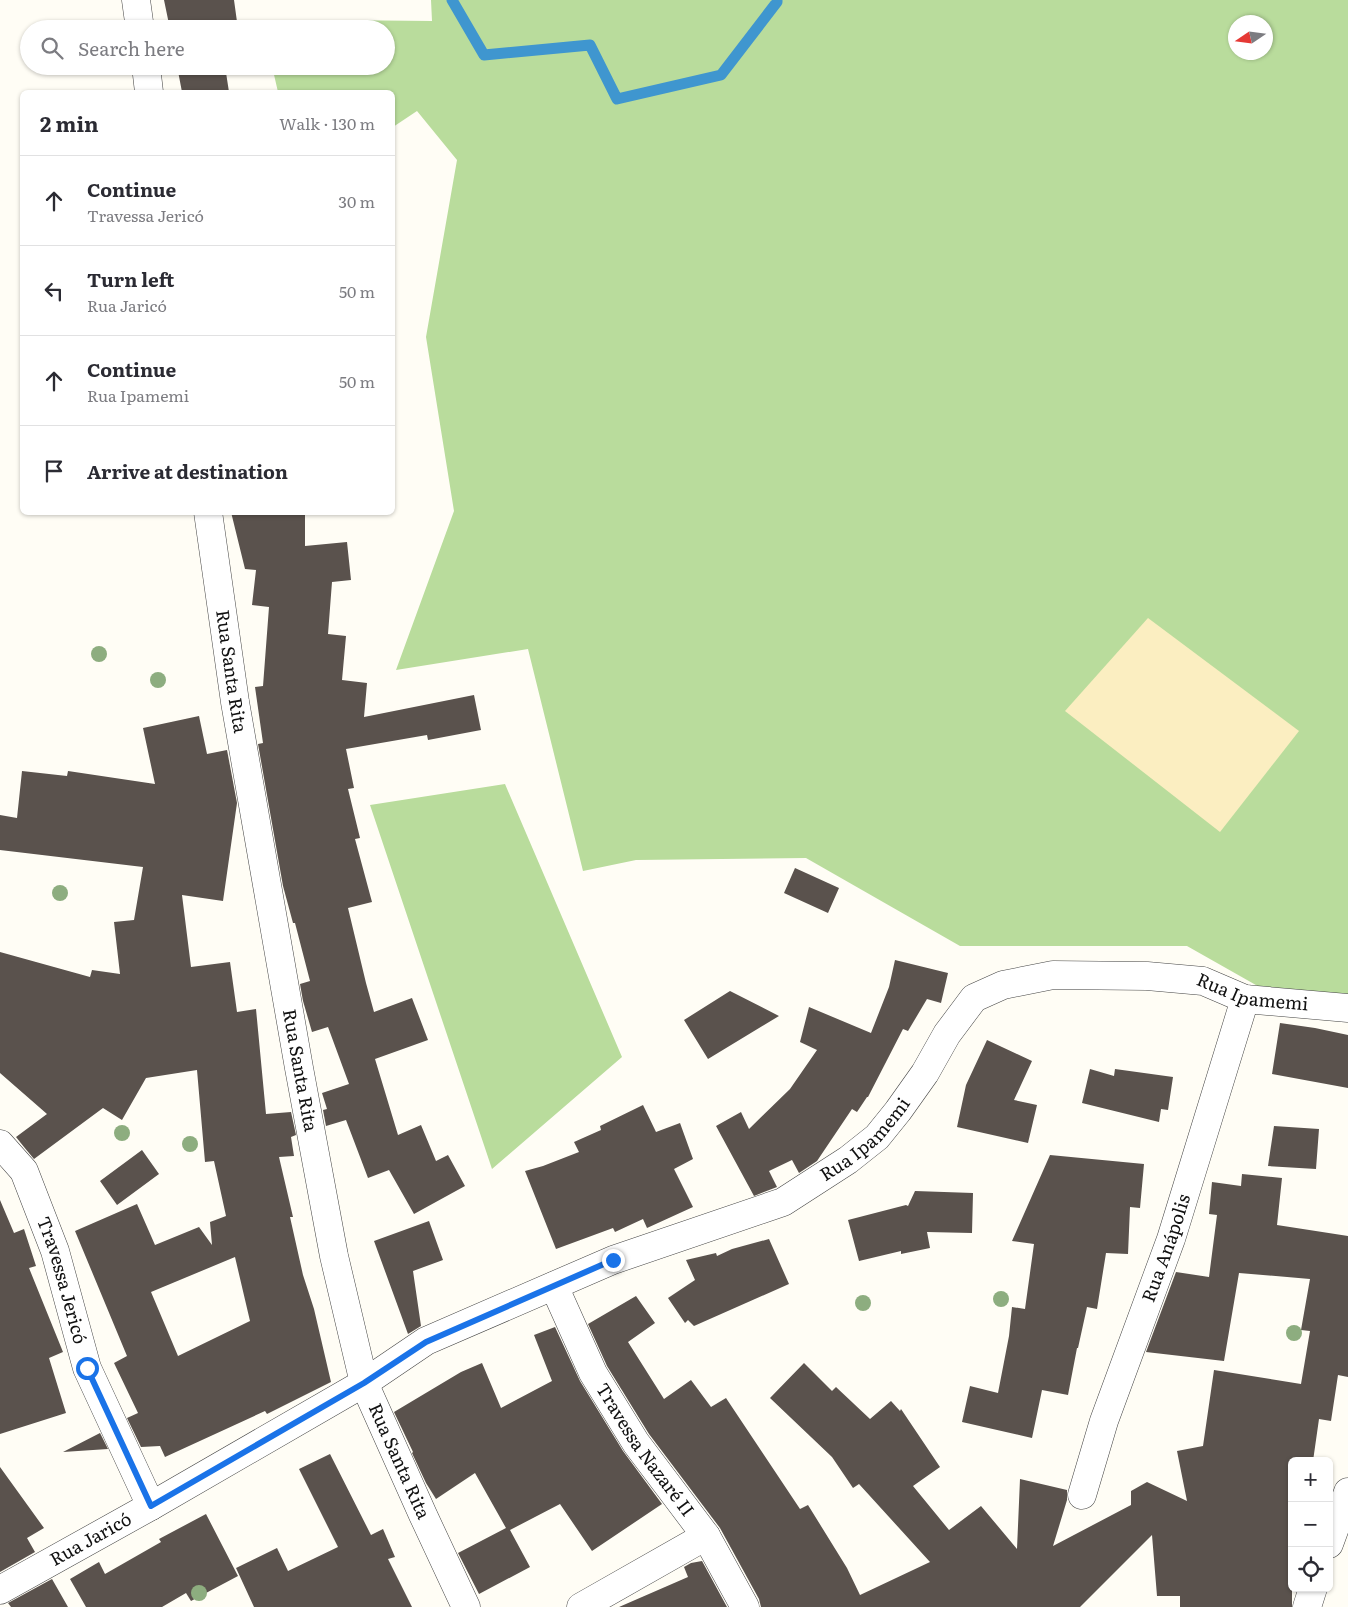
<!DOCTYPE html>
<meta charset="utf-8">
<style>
:root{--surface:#fff;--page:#f7f7f7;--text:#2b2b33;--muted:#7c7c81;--line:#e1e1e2}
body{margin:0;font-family:Literata,serif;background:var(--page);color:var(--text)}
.controls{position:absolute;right:15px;bottom:15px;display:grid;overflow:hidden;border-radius:8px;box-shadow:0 1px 4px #0004}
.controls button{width:45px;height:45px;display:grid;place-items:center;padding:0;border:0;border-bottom:1px solid var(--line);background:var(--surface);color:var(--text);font:25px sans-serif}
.compass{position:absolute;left:1228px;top:15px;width:45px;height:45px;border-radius:50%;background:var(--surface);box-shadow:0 1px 4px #0004;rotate:257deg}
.stop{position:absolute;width:15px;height:15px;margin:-11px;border:4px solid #1a73e8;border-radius:50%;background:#fff}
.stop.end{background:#1a73e8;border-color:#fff;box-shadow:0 1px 5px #0008}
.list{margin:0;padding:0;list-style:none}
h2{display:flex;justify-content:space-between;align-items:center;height:65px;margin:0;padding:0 20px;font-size:21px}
h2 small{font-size:16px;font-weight:400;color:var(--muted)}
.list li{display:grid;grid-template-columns:32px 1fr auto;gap:15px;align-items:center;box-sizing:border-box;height:90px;padding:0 20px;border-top:1px solid var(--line)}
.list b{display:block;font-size:19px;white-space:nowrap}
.list p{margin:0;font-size:16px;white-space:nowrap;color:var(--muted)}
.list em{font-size:16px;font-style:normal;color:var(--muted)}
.icon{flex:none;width:28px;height:28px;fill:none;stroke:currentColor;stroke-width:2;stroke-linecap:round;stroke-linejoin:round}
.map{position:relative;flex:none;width:1348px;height:1607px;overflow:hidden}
.search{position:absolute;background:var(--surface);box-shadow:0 1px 4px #0004;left:20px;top:20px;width:375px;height:55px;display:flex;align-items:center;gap:12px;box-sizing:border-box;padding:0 18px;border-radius:28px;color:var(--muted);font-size:19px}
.panel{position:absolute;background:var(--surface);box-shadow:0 1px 4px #0004;left:20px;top:90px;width:375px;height:425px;border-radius:8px}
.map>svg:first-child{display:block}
</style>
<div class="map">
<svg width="1348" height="1607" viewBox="0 0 1348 1607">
<rect width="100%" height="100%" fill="#fffdf5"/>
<path fill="#b9dc9c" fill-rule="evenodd" d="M 431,0 L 1348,0 L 1348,996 L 1270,993 L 1187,946 L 960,946 L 806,858 L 636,860 L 583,871 L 528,649 L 396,670 L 454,511 L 426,337 L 457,160 L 417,111 L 393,127 L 392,92 L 278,92 L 272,66 L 386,66 L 386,29 L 306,29 L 331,20 L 432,21 ZM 1236,22 L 1266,22 L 1266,52 L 1236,52 Z
M 505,784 L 622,1057 L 492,1169 L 370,805 Z"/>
<path fill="#fbeec1" d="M 1148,618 L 1299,731 L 1220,832 L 1065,711 Z"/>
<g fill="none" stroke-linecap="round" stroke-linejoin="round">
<path stroke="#3f96cf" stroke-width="11" d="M 452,0 L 484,55 L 590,45 L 617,99 L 721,75 L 777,2 L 777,0"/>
</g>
<path fill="#5a524d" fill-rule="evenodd" d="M 164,0 L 234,0 L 238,29 L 170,29 Z
M 177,66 L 225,66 L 229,92 L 182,92 Z
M 231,512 L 305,512 L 305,546 L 347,542 L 351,580 L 332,582 L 328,634 L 346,636 L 342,680 L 367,683 L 364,717 L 474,695 L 481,730 L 428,740 L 427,735 L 346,749 L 354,788 L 348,789 L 360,838 L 355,839 L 372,902 L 348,908 L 366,983 L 374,1012 L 412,998 L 428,1040 L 375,1059 L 398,1135 L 421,1125 L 436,1161 L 448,1155 L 465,1186 L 414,1214 L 389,1170 L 368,1178 L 346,1120 L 326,1126 L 323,1110 L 327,1109 L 322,1093 L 349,1084 L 328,1027 L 312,1032 L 303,1001 L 300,984 L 310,981 L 295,923 L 293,923 L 283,886 L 258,744 L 263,743 L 255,687 L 263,686 L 269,607 L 252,605 L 256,570 L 245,569 Z
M 199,716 L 207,754 L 227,750 L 237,803 L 223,901 L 182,895 L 191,967 L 230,962 L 237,1012 L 256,1009 L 266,1114 L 291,1112 L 296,1135 L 291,1137 L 294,1156 L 279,1157 L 293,1217 L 290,1217 L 303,1275 L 314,1309 L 331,1382 L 267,1414 L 265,1411 L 165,1457 L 160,1446 L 141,1447 L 127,1418 L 138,1413 L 114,1363 L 127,1356 L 75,1231 L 137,1204 L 155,1245 L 199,1227 L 212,1245 L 210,1222 L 226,1216 L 214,1161 L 205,1162 L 197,1070 L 146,1078 L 122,1120 L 103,1108 L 34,1159 L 24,1147 L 16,1137 L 47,1114 L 0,1073 L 0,952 L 90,977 L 92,970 L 120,974 L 114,922 L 134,920 L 143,867 L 0,850 L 0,815 L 17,818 L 22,771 L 67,776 L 68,771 L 155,784 L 143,728 ZM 235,1257 L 250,1321 L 178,1356 L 151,1292 Z
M 795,868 L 839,888 L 828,913 L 784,893 Z
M 895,960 L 948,973 L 941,1003 L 927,999 L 908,1031 L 903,1029 L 868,1097 L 867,1097 L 857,1112 L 852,1109 L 817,1161 L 799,1173 L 792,1160 L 769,1171 L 777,1187 L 754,1196 L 716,1126 L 741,1112 L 749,1129 L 790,1089 L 817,1050 L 800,1042 L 809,1007 L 871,1033 L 889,987 Z
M 730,991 L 779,1016 L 708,1059 L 684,1020 Z
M 1280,1023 L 1315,1028 L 1348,1035 L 1348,1088 L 1272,1074 Z
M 987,1040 L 1032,1061 L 1014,1100 L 1037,1105 L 1028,1143 L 957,1127 L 966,1085 Z
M 1090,1069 L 1114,1076 L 1115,1069 L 1173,1077 L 1168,1110 L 1161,1109 L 1159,1122 L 1082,1103 Z
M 643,1105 L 656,1132 L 680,1123 L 693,1159 L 674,1169 L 693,1207 L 647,1228 L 643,1219 L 615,1232 L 613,1228 L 556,1249 L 525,1171 L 543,1166 L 579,1152 L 574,1142 L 601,1130 L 600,1126 Z
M 1274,1126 L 1319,1129 L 1316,1169 L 1268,1166 Z
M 142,1150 L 159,1174 L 117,1205 L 100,1181 Z
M 1050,1155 L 1144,1164 L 1140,1208 L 1130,1207 L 1128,1254 L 1106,1253 L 1097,1309 L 1087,1307 L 1078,1348 L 1077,1348 L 1068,1395 L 1042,1390 L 1032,1438 L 962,1422 L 970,1386 L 998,1393 L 1009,1336 L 1012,1307 L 1025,1309 L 1034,1244 L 1012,1241 Z
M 1242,1174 L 1282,1178 L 1277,1225 L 1348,1236 L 1348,1377 L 1338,1375 L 1331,1421 L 1319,1419 L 1313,1461 L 1292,1461 L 1292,1607 L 1180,1607 L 1180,1596 L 1157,1596 L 1152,1535 L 1080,1607 L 761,1607 L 759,1599 L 720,1528 L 649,1434 L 607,1366 L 588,1324 L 636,1296 L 655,1323 L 628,1342 L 664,1399 L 691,1380 L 711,1407 L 726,1398 L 800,1509 L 808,1505 L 847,1568 L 860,1595 L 930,1562 L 859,1484 L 853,1488 L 832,1457 L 770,1398 L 804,1363 L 832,1391 L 836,1387 L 870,1419 L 891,1401 L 900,1411 L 901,1409 L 940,1467 L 913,1486 L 949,1530 L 981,1506 L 1017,1549 L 1020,1479 L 1067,1490 L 1067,1500 L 1053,1546 L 1131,1505 L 1131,1491 L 1147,1482 L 1187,1501 L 1177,1451 L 1203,1446 L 1214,1370 L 1301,1384 L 1310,1331 L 1301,1330 L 1310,1279 L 1239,1273 L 1224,1361 L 1146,1352 L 1176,1272 L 1209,1277 L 1217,1215 L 1209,1214 L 1212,1182 L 1241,1186 Z
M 915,1191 L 973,1193 L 972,1233 L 927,1232 L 930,1248 L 901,1254 L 901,1251 L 859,1261 L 848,1220 L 906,1205 L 908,1206 Z
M 0,1200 L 14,1233 L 24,1229 L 36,1266 L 29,1268 L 63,1352 L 49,1358 L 66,1413 L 0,1434 Z
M 429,1221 L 443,1260 L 413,1271 L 421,1326 L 408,1334 L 374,1241 Z
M 769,1239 L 789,1284 L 694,1326 L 688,1320 L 685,1323 L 668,1298 L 695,1280 L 686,1260 L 716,1253 L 717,1256 L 732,1249 Z
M 555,1327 L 580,1381 L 623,1451 L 662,1504 L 592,1551 L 560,1504 L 510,1530 L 530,1567 L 479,1594 L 458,1553 L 506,1528 L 475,1473 L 436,1499 L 426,1483 L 412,1453 L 413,1452 L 394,1412 L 461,1372 L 482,1363 L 501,1408 L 552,1381 L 534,1335 Z
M 100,1433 L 108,1449 L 63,1452 Z
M 330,1454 L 371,1535 L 383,1529 L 395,1557 L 388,1559 L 412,1607 L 254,1607 L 236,1568 L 277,1548 L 288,1571 L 338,1547 L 299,1469 Z
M 0,1467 L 44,1528 L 27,1538 L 35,1552 L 0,1572 Z
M 206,1514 L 238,1576 L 191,1601 L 186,1593 L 162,1607 L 86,1607 L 70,1579 L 99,1562 L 105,1574 L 161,1542 L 159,1539 Z
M 702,1561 L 727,1607 L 619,1607 L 688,1577 L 684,1567 L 691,1563 Z
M 52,1579 L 68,1607 L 11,1607 L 8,1603 Z"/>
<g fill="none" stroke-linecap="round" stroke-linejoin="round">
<g stroke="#444" stroke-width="29">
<g id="minor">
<path d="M 136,0 L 140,29"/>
<path d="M 146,66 L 149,92"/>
<path id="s1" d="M 208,512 L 235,702 L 299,1068 L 334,1256 L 364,1383 L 423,1515 L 466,1607"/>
<path id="s2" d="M 0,1144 L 24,1171 L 55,1251 L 87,1368 L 151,1506"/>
<path id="s3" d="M 554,1286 L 593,1373 L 636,1443 L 706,1536 L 745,1607"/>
<path id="s4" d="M 1082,1495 L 1104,1421 L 1171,1239 L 1245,999"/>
<path d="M 1329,1544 L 1348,1492"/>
<path id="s5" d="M 0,1590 L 151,1506 L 364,1383 L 426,1341 L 613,1260 L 783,1202 L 848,1160 L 877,1137 L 898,1111 L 925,1073 L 947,1034 L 974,998 L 1003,985 L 1053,975 L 1147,976 L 1203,981 L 1245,999 L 1348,1008"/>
<path d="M 581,1607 L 706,1536"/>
<path d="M 1307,1607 L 1313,1588"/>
</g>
</g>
<use href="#minor" stroke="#fff" stroke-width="28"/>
</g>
<g fill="#8dad7f">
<circle cx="99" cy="654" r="8"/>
<circle cx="158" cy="680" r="8"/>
<circle cx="60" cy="893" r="8"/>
<circle cx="122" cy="1133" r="8"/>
<circle cx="190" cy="1144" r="8"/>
<circle cx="1001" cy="1299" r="8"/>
<circle cx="863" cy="1303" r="8"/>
<circle cx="1294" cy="1333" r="8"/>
<circle cx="199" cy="1593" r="8"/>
</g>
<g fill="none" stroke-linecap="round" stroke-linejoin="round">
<path stroke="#1a73e8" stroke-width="6" d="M 87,1368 L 151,1506 L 364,1383 L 426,1342 L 613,1260"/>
</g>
<g text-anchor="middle" stroke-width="5" stroke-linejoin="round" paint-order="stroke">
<g font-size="18" fill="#111" stroke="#fff">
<text dy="6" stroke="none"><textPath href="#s1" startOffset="161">Rua Santa Rita</textPath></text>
<text dy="6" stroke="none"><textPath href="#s5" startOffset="1446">Rua Ipamemi</textPath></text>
<text dy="6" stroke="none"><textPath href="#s1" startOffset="566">Rua Santa Rita</textPath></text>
<text dy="6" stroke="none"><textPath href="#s5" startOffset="981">Rua Ipamemi</textPath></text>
<text dy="6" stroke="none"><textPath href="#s4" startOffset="261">Rua Anápolis</textPath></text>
<text dy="6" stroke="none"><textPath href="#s2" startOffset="152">Travessa Jericó</textPath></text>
<text dy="6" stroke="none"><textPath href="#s3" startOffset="188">Travessa Nazaré II</textPath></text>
<text dy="6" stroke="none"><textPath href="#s1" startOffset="971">Rua Santa Rita</textPath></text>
<text dy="6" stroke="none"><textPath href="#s5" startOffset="104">Rua Jaricó</textPath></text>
</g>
</g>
</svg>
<div class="controls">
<button>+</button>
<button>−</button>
<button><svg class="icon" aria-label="locate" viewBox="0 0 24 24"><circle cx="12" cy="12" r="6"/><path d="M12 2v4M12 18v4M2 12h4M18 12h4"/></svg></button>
</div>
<svg class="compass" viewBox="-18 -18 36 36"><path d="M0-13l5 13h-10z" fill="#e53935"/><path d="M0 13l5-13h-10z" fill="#7c7c81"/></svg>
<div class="stop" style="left:87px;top:1368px"></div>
<div class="stop end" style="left:613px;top:1260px"></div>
<div class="search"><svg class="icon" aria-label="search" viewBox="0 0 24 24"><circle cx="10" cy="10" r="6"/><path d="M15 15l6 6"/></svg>Search here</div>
<section class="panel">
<h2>2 min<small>Walk · 130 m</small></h2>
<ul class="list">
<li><svg class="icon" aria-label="ahead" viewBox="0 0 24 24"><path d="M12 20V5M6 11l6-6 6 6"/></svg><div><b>Continue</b><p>Travessa Jericó</p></div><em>30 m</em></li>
<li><svg class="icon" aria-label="left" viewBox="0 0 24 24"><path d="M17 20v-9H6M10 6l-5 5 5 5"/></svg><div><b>Turn left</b><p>Rua Jaricó</p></div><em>50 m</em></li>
<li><svg class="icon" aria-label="ahead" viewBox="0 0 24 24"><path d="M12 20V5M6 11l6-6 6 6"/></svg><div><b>Continue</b><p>Rua Ipamemi</p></div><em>50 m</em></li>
<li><svg class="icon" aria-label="arrive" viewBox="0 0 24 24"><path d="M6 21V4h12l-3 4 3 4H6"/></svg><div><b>Arrive at destination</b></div></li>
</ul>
</section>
</div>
